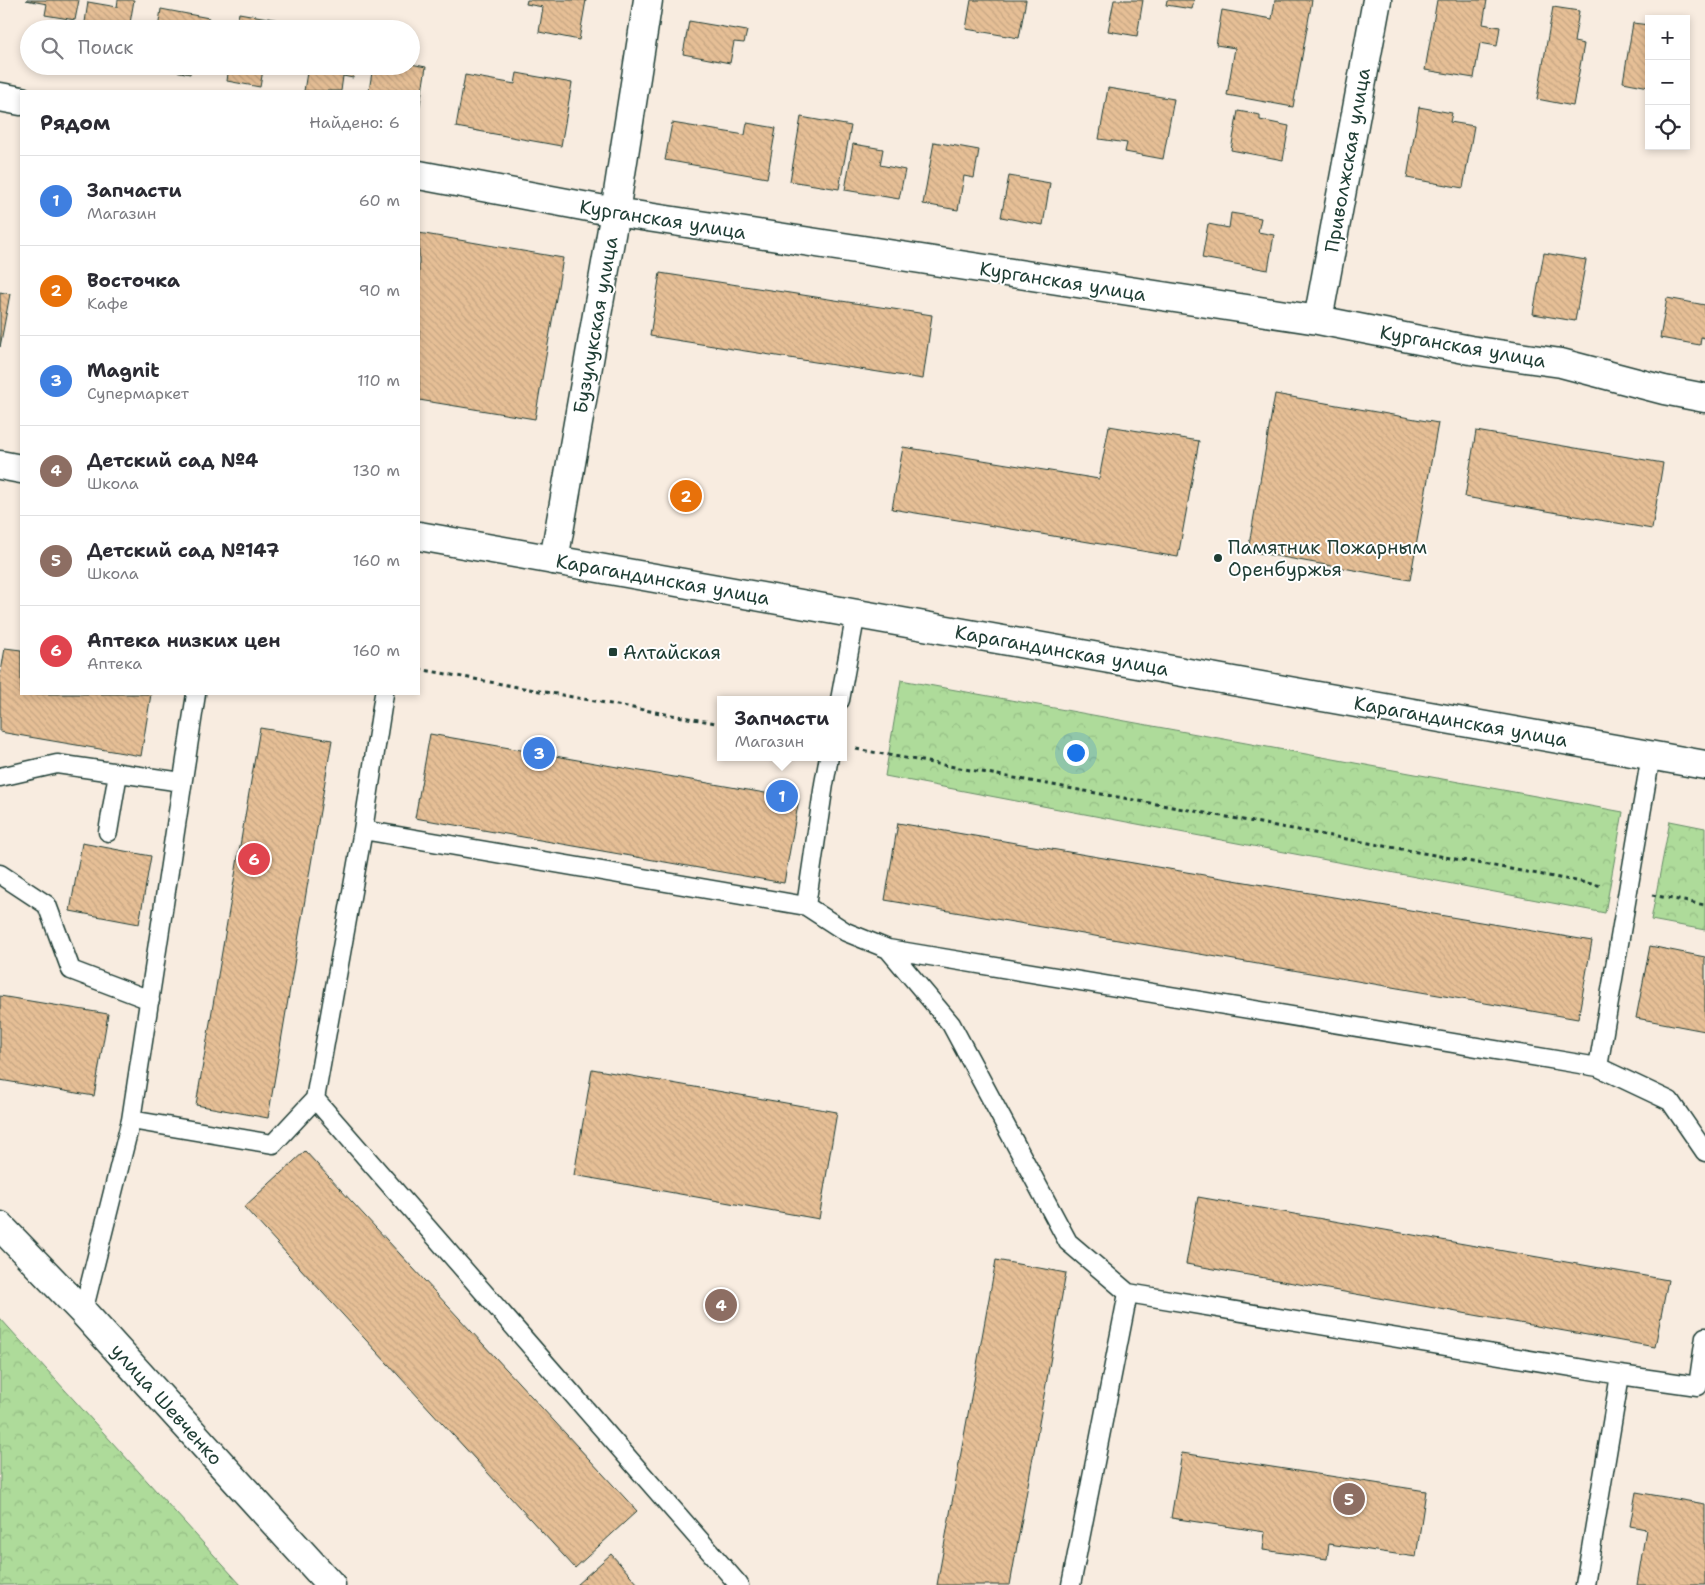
<!DOCTYPE html>
<html lang="ru">
<meta charset="utf-8">
<style>
:root{--surface:#fff;--page:#f7f7f7;--text:#2b2b33;--muted:#7c7c81;--line:#e1e1e2;--accent:#b45309}
body{margin:0;font-family:"Shantell Sans",sans-serif;background:var(--page);color:var(--text)}
.controls{position:absolute;right:15px;top:15px;display:grid;overflow:hidden;border-radius:0px;box-shadow:0 2px 8px #0003}
.controls button{width:45px;height:45px;display:grid;place-items:center;padding:0;border:0;border-bottom:1px solid var(--line);background:var(--surface);color:var(--text);font:25px sans-serif}
.you{position:absolute;left:1075px;top:752px;width:18px;height:18px;margin:-12px;border:4px solid #fff;border-radius:50%;background:#1a73e8;box-shadow:0 0 0 8px #1a73e833}
.badge{display:grid;place-items:center;width:32px;height:32px;border-radius:50%;background:var(--accent);color:#fff;font-size:16px;font-weight:700}
.pin{position:absolute;translate:-50% -50%;border:2px solid #fff;box-shadow:0 1px 5px #0006}
.popup{position:absolute;left:717px;top:696px;width:130px;height:65px;box-sizing:border-box;display:grid;place-content:center;border-radius:0px;background:var(--surface);filter:drop-shadow(0 1px 4px #0005);font-size:16px;white-space:nowrap;color:var(--muted)}
.popup b{font-size:19px;color:var(--text)}
.popup::after{content:'';position:absolute;left:50%;top:100%;margin-left:-10px;border:10px solid transparent;border-top-color:var(--surface)}
.list{margin:0;padding:0;list-style:none}
h2{display:flex;justify-content:space-between;align-items:center;height:65px;margin:0;padding:0 20px;font-size:21px}
h2 small{font-size:16px;font-weight:400;color:var(--muted)}
.list li{display:grid;grid-template-columns:32px 1fr auto;gap:15px;align-items:center;box-sizing:border-box;height:90px;padding:0 20px;border-top:1px solid var(--line)}
.list b{display:block;font-size:19px;white-space:nowrap}
.list p{margin:0;font-size:16px;white-space:nowrap;color:var(--muted)}
.list em{font-size:16px;font-style:normal;color:var(--muted)}
.icon{flex:none;width:28px;height:28px;fill:none;stroke:currentColor;stroke-width:2;stroke-linecap:round;stroke-linejoin:round}
.map{position:relative;flex:none;width:1705px;height:1585px;overflow:hidden}
.search{position:absolute;background:var(--surface);box-shadow:0 2px 8px #0003;left:20px;top:20px;width:400px;height:55px;display:flex;align-items:center;gap:12px;box-sizing:border-box;padding:0 18px;border-radius:28px;color:var(--muted);font-size:19px}
.panel{position:absolute;background:var(--surface);box-shadow:0 2px 8px #0003;left:20px;top:90px;width:400px;height:605px;border-radius:0px}
.map>svg:first-child{display:block}
</style>
<div class="map">
<svg width="1705" height="1585" viewBox="0 0 1705 1585">
<defs>
<pattern id="forest-crowns" width="20" height="18" patternUnits="userSpaceOnUse" patternTransform="scale(1.25)"><rect width="20" height="18" fill="#aedb9a"/><path d="M2 6a3 3 0 1 1 6 0M12 15a3 3 0 1 1 6 0" fill="none" stroke="#95bd85"/></pattern>
<pattern id="building-back-hatch" width="6" height="6" patternUnits="userSpaceOnUse" patternTransform="scale(1.25)"><rect width="6" height="6" fill="#e6bf96"/><path d="M-1 5l2 2M0 0l6 6M5-1l2 2" fill="none" stroke="#c5a582"/></pattern>
</defs>
<rect width="100%" height="100%" fill="#f8ece0"/>
<filter id="ink" filterUnits="userSpaceOnUse"><feTurbulence type="fractalNoise" baseFrequency=".02" numOctaves="2"/><feDisplacementMap in="SourceGraphic" scale="10" xChannelSelector="R" yChannelSelector="G"/><feConvolveMatrix kernelMatrix="1 2 1 2 8 2 1 2 1" color-interpolation-filters="sRGB"/></filter>
<g filter="url(#ink)">
<path fill="url(#forest-crowns)" stroke="#668c67" d="M 901,680 L 1623,812 L 1605,913 L 885,776 Z
M 1670,821 L 1705,828 L 1705,930 L 1651,920 Z
M 0,1318 L 241,1585 L 0,1585 Z"/>
<path fill="url(#building-back-hatch)" stroke="#1f3d34" d="M 26,0 L 79,0 L 75,20 L 45,15 L 47,4 Z
M 118,0 L 134,0 L 129,29 L 84,29 L 88,2 L 117,7 Z
M 527,0 L 586,0 L 579,40 L 539,32 L 543,7 L 526,4 Z
M 971,0 L 1026,0 L 1019,38 L 966,29 Z
M 1114,0 L 1143,0 L 1137,36 L 1108,31 Z
M 1167,0 L 1194,0 L 1192,9 L 1166,5 Z
M 1275,0 L 1312,0 L 1293,107 L 1227,95 L 1235,48 L 1216,45 L 1222,10 L 1272,19 Z
M 1437,0 L 1487,0 L 1483,24 L 1500,27 L 1497,46 L 1480,43 L 1474,78 L 1425,70 Z
M 1553,7 L 1579,11 L 1574,42 L 1584,44 L 1573,106 L 1537,99 Z
M 161,9 L 209,18 L 207,29 L 158,29 Z
M 239,13 L 285,21 L 284,29 L 236,29 Z
M 689,21 L 747,31 L 744,43 L 734,42 L 730,63 L 683,54 Z
M 1633,23 L 1649,25 L 1649,87 L 1623,82 Z
M 411,64 L 426,67 L 419,110 L 419,91 L 369,91 L 373,66 L 411,66 Z
M 151,66 L 191,66 L 190,74 Z
M 229,66 L 277,66 L 276,72 L 263,70 L 260,87 L 227,81 Z
M 308,66 L 355,66 L 353,78 L 343,76 L 341,91 L 304,91 Z
M 517,73 L 572,83 L 561,146 L 456,127 L 465,75 L 515,84 Z
M 1108,88 L 1174,99 L 1163,159 L 1125,152 L 1127,143 L 1099,139 Z
M 1419,107 L 1452,113 L 1450,122 L 1474,126 L 1463,188 L 1407,178 Z
M 1238,111 L 1260,115 L 1260,120 L 1289,126 L 1283,160 L 1231,150 Z
M 801,117 L 851,126 L 839,189 L 790,181 Z
M 672,123 L 745,135 L 747,123 L 776,128 L 767,178 L 665,160 Z
M 934,142 L 979,150 L 974,178 L 964,176 L 958,210 L 923,204 Z
M 853,144 L 883,149 L 880,165 L 905,170 L 899,199 L 845,190 Z
M 1009,176 L 1050,183 L 1043,225 L 1001,217 Z
M 1231,213 L 1261,218 L 1258,232 L 1274,235 L 1268,270 L 1202,258 L 1208,224 L 1229,228 Z
M 419,233 L 563,258 L 535,419 L 419,400 Z
M 1544,253 L 1586,260 L 1575,321 L 1533,314 Z
M 660,273 L 932,315 L 923,379 L 650,336 Z
M 0,292 L 10,294 L 0,347 Z
M 1667,298 L 1705,305 L 1705,338 L 1701,337 L 1700,345 L 1660,338 Z
M 1275,394 L 1438,423 L 1410,580 L 1248,551 Z
M 1109,426 L 1199,441 L 1178,557 L 892,509 L 903,447 L 1099,479 Z
M 1476,431 L 1663,463 L 1652,529 L 1465,497 Z
M 5,648 L 21,650 L 21,694 L 151,694 L 141,756 L 0,732 L 0,678 Z
M 260,728 L 332,740 L 268,1118 L 196,1105 Z
M 430,734 L 799,799 L 784,883 L 415,818 Z
M 898,823 L 1592,941 L 1578,1019 L 885,900 Z
M 82,843 L 151,856 L 139,924 L 70,911 Z
M 1650,946 L 1705,957 L 1705,1031 L 1636,1018 Z
M 0,996 L 108,1014 L 94,1096 L 0,1080 Z
M 592,1069 L 837,1112 L 819,1219 L 574,1175 Z
M 305,1151 L 637,1511 L 575,1568 L 244,1207 Z
M 1198,1197 L 1668,1280 L 1655,1347 L 1186,1264 Z
M 996,1260 L 1066,1273 L 1010,1585 L 937,1585 Z
M 1182,1453 L 1426,1491 L 1416,1557 L 1329,1544 L 1327,1559 L 1263,1550 L 1265,1532 L 1171,1518 Z
M 1636,1492 L 1705,1504 L 1705,1585 L 1637,1585 L 1646,1529 L 1630,1526 Z
M 611,1554 L 639,1585 L 576,1585 Z"/>
<g fill="none" stroke-linecap="round" stroke-linejoin="round">
<g stroke="#1f3d34" stroke-width="21">
<path id="lane" d="M 196,694 L 131,1120 L 273,1144 L 315,1099 L 363,830
M 384,694 L 363,830 L 806,906 L 846,932 L 888,949 L 1598,1067 L 1670,1101 L 1705,1152
M 840,700 L 856,613
M 0,777 L 57,764 L 182,782
M 108,832 L 118,773
M 0,874 L 47,905 L 71,970 L 150,1000
M 806,906 L 824,784 L 829,757
M 888,949 L 951,1024 L 1068,1242 L 1128,1293 L 1071,1585
M 1598,1067 L 1651,755
M 315,1099 L 739,1585
M 1128,1293 L 1620,1375 L 1698,1386 L 1705,1337
M 83,1312 L 131,1120
M 1585,1585 L 1620,1375"/>
</g>
<g stroke="#1f3d34" stroke-width="31">
<path id="street" d="M 0,97 L 21,101
M 419,175 L 615,212 L 1318,320 L 1470,350 L 1561,363 L 1664,390 L 1705,398
M 1318,320 L 1377,0
M 554,560 L 615,212 L 648,0
M 0,1226 L 83,1312 L 331,1585"/>
</g>
<g stroke="#1f3d34" stroke-width="31">
<path id="secondary" d="M 0,465 L 21,469
M 419,536 L 1705,765"/>
</g>
<path stroke="#1f3d34" stroke-width="3" stroke-dasharray="4 4" stroke-linecap="butt" d="M 419,669 L 721,724
M 856,749 L 1603,886
M 1652,895 L 1705,905"/>
<use href="#lane" stroke="#fff" stroke-width="18"/>
<use href="#street" stroke="#fff" stroke-width="28"/>
<use href="#secondary" stroke="#fff" stroke-width="28"/>
</g>
</g>
<g fill="#1f3d34" stroke="#fff" stroke-width="2">
<circle cx="1218" cy="558" r="5"/>
<rect x="608" y="647" width="10" height="10" rx="2.5"/>
</g>
<g text-anchor="middle" stroke-width="4" stroke-linejoin="round" paint-order="stroke">
<g font-size="19" fill="#1f3d34" stroke="#fff">
<text transform="translate(1347 160) rotate(-80)" y="7">Приволжская улица</text>
<text transform="translate(663 219) rotate(9)" y="7">Курганская улица</text>
<text transform="translate(1063 281) rotate(9)" y="7">Курганская улица</text>
<text transform="translate(595 325) rotate(-80)" y="7">Бузулукская улица</text>
<text transform="translate(1463 346) rotate(10)" y="7">Курганская улица</text>
<text transform="translate(663 579) rotate(10)" y="7">Карагандинская улица</text>
<text transform="translate(1062 650) rotate(10)" y="7">Карагандинская улица</text>
<text transform="translate(1461 721) rotate(10)" y="7">Карагандинская улица</text>
<text transform="translate(167 1404) rotate(48)" y="7">улица Шевченко</text>
</g>
<g font-size="19" fill="#1f3d34" stroke="#fff" text-anchor="start">
<text x="1228" y="554">Памятник Пожарным<tspan x="1228" dy="22">Оренбуржья</tspan></text>
<text x="623" y="659">Алтайская</text>
</g>
</g>
</svg>
<div class="controls">
<button>+</button>
<button>−</button>
<button><svg class="icon" aria-label="locate" viewBox="0 0 24 24"><circle cx="12" cy="12" r="6"/><path d="M12 2v4M12 18v4M2 12h4M18 12h4"/></svg></button>
</div>
<div class="you"></div>
<div class="pin badge" style="left:782px;top:796px;background:#3f7fe0">1</div>
<div class="popup"><b>Запчасти</b>Магазин</div>
<div class="pin badge" style="left:686px;top:496px;background:#e8710a">2</div>
<div class="pin badge" style="left:539px;top:753px;background:#3f7fe0">3</div>
<div class="pin badge" style="left:721px;top:1305px;background:#8d6e63">4</div>
<div class="pin badge" style="left:1349px;top:1499px;background:#8d6e63">5</div>
<div class="pin badge" style="left:254px;top:859px;background:#e0444e">6</div>
<div class="search"><svg class="icon" aria-label="search" viewBox="0 0 24 24"><circle cx="10" cy="10" r="6"/><path d="M15 15l6 6"/></svg>Поиск</div>
<section class="panel">
<h2>Рядом<small>Найдено: 6</small></h2>
<ul class="list">
<li><span class="badge" style="background:#3f7fe0">1</span><div><b>Запчасти</b><p>Магазин</p></div><em>60 m</em></li>
<li><span class="badge" style="background:#e8710a">2</span><div><b>Восточка</b><p>Кафе</p></div><em>90 m</em></li>
<li><span class="badge" style="background:#3f7fe0">3</span><div><b>Magnit</b><p>Супермаркет</p></div><em>110 m</em></li>
<li><span class="badge" style="background:#8d6e63">4</span><div><b>Детский сад №4</b><p>Школа</p></div><em>130 m</em></li>
<li><span class="badge" style="background:#8d6e63">5</span><div><b>Детский сад №147</b><p>Школа</p></div><em>160 m</em></li>
<li><span class="badge" style="background:#e0444e">6</span><div><b>Аптека низких цен</b><p>Аптека</p></div><em>160 m</em></li>
</ul>
</section>
</div>
